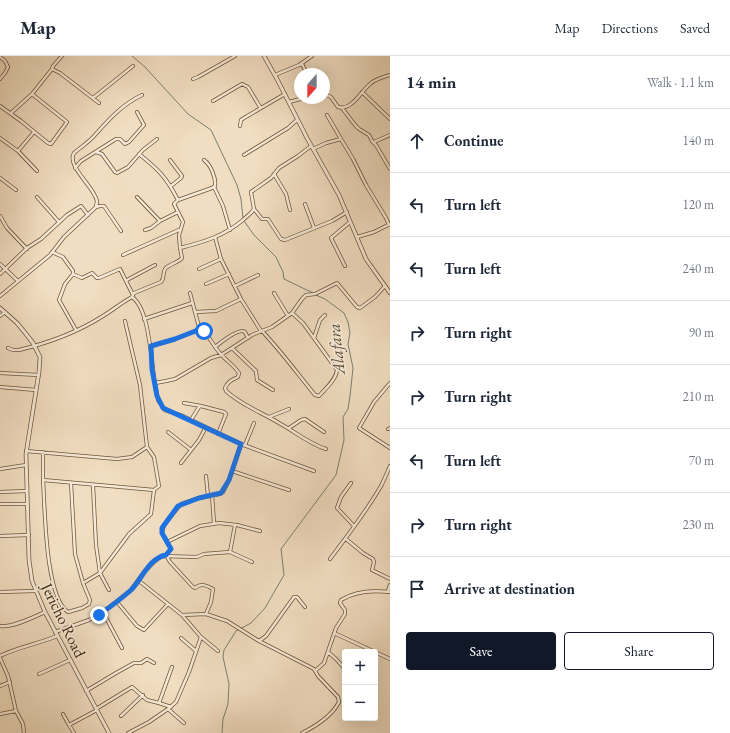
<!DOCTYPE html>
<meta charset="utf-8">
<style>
:root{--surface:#fff;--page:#f2f2f3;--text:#1f2937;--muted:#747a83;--line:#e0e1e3;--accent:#111827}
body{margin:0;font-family:"EB Garamond",serif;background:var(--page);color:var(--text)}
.controls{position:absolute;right:12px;bottom:12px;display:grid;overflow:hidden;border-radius:4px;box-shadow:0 4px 16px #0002}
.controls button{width:36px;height:36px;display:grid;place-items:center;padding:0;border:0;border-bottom:1px solid var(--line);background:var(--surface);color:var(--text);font:20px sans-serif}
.compass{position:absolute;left:294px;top:12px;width:36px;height:36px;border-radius:50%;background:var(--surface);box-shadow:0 4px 16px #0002;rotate:201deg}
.stop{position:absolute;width:12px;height:12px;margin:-9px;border:3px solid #1a73e8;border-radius:50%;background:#fff}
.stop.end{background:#1a73e8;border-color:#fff;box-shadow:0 1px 4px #0008}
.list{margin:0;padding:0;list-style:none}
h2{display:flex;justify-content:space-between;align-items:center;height:52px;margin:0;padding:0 16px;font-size:17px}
h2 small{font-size:13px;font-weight:400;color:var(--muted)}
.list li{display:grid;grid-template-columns:26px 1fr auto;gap:12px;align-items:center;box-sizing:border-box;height:64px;padding:0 16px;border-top:1px solid var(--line)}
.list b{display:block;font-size:15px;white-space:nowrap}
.list em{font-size:13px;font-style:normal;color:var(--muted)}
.actions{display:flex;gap:8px;padding:12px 16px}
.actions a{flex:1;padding:9px 0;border:1px solid var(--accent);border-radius:4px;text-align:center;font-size:14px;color:var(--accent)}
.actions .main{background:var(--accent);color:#fff}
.icon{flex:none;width:22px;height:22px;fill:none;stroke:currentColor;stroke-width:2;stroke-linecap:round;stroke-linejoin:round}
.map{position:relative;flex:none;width:390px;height:677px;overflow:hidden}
header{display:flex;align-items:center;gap:24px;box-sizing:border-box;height:56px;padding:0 20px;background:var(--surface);border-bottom:1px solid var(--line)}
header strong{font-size:19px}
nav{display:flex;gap:22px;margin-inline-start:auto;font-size:14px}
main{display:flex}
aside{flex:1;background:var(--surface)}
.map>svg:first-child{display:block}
</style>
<header>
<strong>Map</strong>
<nav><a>Map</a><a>Directions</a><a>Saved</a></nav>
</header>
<main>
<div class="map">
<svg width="390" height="677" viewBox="0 0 390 677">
<rect width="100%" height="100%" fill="#f1ddc1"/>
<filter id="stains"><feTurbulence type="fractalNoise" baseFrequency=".005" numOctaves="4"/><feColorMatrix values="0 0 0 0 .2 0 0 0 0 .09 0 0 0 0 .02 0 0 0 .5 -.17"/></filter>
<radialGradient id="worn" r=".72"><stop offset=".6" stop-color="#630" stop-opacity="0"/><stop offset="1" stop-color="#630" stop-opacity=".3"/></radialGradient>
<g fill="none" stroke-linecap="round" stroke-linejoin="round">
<path stroke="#788072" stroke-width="1" d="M 132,0 L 145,11 L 188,58 L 211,74 L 237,129 L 241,143 L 243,162
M 244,165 L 254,179 L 276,201 L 283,216 L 284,223 L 313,237
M 222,677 L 223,663 L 228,648 L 229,628 L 223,601 L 224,594 L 236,575 L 251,567 L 265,552 L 284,519 L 281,493 L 336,419 L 344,384 L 343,361 L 348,353 L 350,340 L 353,312 L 348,288 L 350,277 L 348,266 L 344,257 L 325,243 L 316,239"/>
<g stroke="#6f5538" stroke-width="4">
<path id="minor" d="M 0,1 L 5,5 L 8,11 L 5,17 L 0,23
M 302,8 L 307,18
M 52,13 L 53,10 L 62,0
M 275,19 L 299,9 L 312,0
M 193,23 L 198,21 L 235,0
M 362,36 L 390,63
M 324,38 L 331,41 L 338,51 C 352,55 361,35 370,28 C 375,23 383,21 390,19
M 93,42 L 133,10
M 213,45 L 242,28 L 248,31 L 260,51
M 289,46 L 304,42
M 0,50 L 21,65 L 48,87 L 51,88 L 67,66 L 32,38
M 342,52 L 355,69 L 359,73 L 369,79 L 372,85 L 376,89 L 390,113
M 11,57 L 32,38 L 52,13 L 60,17 L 99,47
M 327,59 L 341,83
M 240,70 L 241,64 L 244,62 L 285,38
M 0,82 L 18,95 L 37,115
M 374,86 L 390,79
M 311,90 L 298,100 L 279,112 L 271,122 L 251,136 L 254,153 L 262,163 L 268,163 L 281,183 L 285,184 L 332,165 L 347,156
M 313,93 L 326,87 L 341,83 L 353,103 L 366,129 L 386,162 L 389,169
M 18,95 L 34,76
M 96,96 L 102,98 L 115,116 L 117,117 L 128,111 L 143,94 L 157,83
M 139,98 C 159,114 166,121 178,144
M 244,99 L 288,72 L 297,64
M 170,104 L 182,120 L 181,122 L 171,130
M 75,112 L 81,105 L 116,83 L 120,83 L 125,88 L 129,86 L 144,69 L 137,56
M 274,118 L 286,138 L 290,154
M 0,122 L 16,134
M 214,131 L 223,150 L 230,174
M 37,141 L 59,166
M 137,141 L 160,165 L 178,156
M 305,148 L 314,172
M 96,151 C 96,151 97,145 97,145 C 94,130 66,110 74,97 C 81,91 89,86 95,79 C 109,63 123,48 142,39
M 0,160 L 7,172 L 27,193
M 145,174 L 151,172 L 160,165
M 357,181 L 374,176 L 390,168
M 180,192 C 204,186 224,180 243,164 C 247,160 251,158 254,153
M 52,196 L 63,201 L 73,215 L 73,218 L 82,222 L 92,217 L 97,222 L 99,222 L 120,213 L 133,239
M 123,199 L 181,173
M 221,203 L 241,243
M 0,208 L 18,225
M 345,210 L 331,182 L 350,166
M 199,213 L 221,203 L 215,181
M 0,218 L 27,192 L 41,183 L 67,159 L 81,150 L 88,159
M 73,218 L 65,228 L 59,244 L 76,274
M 127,224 L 155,209
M 206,228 L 229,218
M 235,230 L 258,219
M 274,237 L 288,260
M 0,240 L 50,199 L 64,181 L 96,151 L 100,150 L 104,150 L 121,175
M 132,241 L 134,237 L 161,226 C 165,222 162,218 165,213 C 169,208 178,207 182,202 L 180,192 L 179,179 L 183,166 L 174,148 L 178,144 L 212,132 L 215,130 C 216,122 211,109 204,104
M 195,256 L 216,255 L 241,243 L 261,275
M 0,260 L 5,256
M 144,263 L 192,247
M 199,272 C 209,278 212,288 219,296 C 225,304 233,308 239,317 L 238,321 C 232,324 228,325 225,332 L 226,335 C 241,349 261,356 279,367 C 294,375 309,388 326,393
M 262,275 C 281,295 297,317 315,339 L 319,340 C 325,333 336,324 337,314 L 303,267 L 292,257
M 314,282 L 320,264 L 325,259
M 151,290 L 175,283 L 198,274 L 199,271 L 190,237
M 215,291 C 220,287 239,271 245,276 C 246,278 247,280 248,282
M 8,292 L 13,294 L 19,294 C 48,287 78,276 103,260 C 113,254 121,247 132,241 C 150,253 151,307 155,327 L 166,325 L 175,323 L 211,302 L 221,299 L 252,279 L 272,271 L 292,257 L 302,243 L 306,239 L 315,238 L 337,227 L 357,251 L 360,252 L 375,241 L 385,230
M 232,292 L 256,315 L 257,324 L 273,334
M 0,317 L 39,319
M 155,327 L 158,344 L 165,354 L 183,360 L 241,388 L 314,415
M 390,327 L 374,346 L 359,372 L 390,392
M 0,331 L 36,334
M 184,347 L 201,350
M 269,361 L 289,353
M 191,364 L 199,351 L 201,350 L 224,356 L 226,358 L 218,378
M 289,372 L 301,364 L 305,363 L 324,376
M 388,373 L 390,372
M 168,376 L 191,394
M 245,389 L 254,367
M 26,395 L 117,403 L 132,401 L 147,391 L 140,329 L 125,265
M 43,396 L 43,424 L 154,434 L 159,430 L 154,401 L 147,391
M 181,407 L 199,384 L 206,371
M 0,413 L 26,409
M 232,415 L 289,434
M 206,420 L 208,440
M 43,424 C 45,452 45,541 68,556 L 82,552 L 89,548 L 90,544 L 83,527 L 75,498 L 71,427
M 351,427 L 341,441 L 337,452 L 354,470
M 93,429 L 96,489 L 100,517 L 109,534
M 0,436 L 27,435
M 212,439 L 214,467
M 0,448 L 27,448
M 0,480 L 29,479
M 346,483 L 363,497 L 373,503 L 374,506 L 372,514 L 390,523
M 167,486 L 200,470 L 219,467 L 237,469 L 260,475
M 230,496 L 235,469
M 166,499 L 171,493 L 162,477 L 164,469 L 181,448 L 199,442 L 220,438 L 223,436 L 229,424 L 241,388
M 166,499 L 170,506 L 193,531 L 195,532 C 201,527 206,529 213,533 L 211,546 L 206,558
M 330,503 C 348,479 366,456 381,430 C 384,424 387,417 390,410
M 139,525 L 182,559 L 201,581 L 218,595
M 83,527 L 100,517 L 129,478 L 151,458 L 154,434
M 388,535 L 390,529
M 0,536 L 35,535
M 117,546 L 137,570 L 144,574 L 168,548
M 103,556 L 122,592
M 182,559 L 206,558 L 227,565 L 259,585 L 314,613 L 318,620 L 338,641 L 339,646 C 332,660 316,670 302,677
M 0,570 C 12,572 34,561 45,556
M 55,576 L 89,564 L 103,556 L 131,534 L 144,516 L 154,506 L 162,500 L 197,501 L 204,498 L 230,496 L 252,506
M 334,577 L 390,603
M 181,582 L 196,595
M 259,585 L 266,580 L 294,541 L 297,541 L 305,551
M 328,596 L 336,603 L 345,613
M 0,600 C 18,591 38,588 57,580
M 0,602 L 8,620 L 16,655 L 23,668 L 24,677
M 315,615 L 324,607 L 336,572 L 345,558 L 345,554 L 340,547 L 341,544 C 355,535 373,534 390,536
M 39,618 L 70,604
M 0,630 L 10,626
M 86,635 L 116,617 L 134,607 L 141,607 L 147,603 L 154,607
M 171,651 L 159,647 L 172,611
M 96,653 L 132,631 L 147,644 L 159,647
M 168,653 L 184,667
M 0,658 L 16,655
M 63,658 L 69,669
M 121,660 L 143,639
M 74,677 L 69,669 L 97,654
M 128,677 L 149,666 L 168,653 L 176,646 L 189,616 L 201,581"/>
</g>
<g stroke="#6f5538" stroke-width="4.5">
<path id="tertiary" d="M 264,0 L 278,25 L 307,82 L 339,139 L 366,203 L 390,237
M 0,252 L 17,267 L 26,278 L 33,287 L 40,301 L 39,316 L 26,398 L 29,504 L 32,525 L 45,556 L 109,677"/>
</g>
<use href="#minor" stroke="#f6e9d7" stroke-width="2.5"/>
<use href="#tertiary" stroke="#f6e9d7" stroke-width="3"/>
</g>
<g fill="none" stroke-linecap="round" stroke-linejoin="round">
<path stroke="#1a73e8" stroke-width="5" d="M 99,559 C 110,551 121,543 131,534 C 142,523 149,502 166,499 L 171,493 L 162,477 L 162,472 L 178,450 L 199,442 L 221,437 L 229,424 L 241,388 L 163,352 L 157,340 L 152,313 L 151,290 L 175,283 L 198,274 L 199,272 L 204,275"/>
</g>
<g text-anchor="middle" stroke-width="3.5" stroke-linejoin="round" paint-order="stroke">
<g font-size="16" fill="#44280b" stroke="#f6e9d7">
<text transform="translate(64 564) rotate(64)" y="6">Jericho Road</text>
</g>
<g font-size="17" font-style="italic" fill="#5a4d36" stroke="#f6e9d7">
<text transform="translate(336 293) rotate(-96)" y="6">Alafara</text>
</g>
</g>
<rect width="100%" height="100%" filter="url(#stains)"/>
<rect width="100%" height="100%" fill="url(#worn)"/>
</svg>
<div class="controls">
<button>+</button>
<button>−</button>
</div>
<svg class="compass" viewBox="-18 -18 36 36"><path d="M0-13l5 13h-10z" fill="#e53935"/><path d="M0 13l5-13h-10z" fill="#747a83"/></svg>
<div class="stop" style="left:204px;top:275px"></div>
<div class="stop end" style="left:99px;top:559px"></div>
</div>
<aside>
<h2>14 min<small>Walk · 1.1 km</small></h2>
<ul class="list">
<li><svg class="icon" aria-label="ahead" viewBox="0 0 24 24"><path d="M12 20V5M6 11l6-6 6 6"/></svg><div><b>Continue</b></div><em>140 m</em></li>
<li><svg class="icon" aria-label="left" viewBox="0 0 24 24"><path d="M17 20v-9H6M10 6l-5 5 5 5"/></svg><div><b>Turn left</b></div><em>120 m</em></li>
<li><svg class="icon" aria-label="left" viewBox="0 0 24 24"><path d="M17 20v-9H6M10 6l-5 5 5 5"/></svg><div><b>Turn left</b></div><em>240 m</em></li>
<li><svg class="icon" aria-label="right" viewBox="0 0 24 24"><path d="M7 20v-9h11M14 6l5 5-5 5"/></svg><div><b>Turn right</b></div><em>90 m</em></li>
<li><svg class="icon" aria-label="right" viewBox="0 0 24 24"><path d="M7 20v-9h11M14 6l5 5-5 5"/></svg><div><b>Turn right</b></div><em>210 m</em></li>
<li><svg class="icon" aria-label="left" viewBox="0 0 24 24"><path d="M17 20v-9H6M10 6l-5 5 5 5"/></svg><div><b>Turn left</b></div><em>70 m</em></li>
<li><svg class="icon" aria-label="right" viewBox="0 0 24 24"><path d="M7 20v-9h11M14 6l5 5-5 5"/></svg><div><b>Turn right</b></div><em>230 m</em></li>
<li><svg class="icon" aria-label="arrive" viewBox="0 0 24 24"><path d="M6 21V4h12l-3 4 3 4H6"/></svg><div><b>Arrive at destination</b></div></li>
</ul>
<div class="actions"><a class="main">Save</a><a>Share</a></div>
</aside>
</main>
